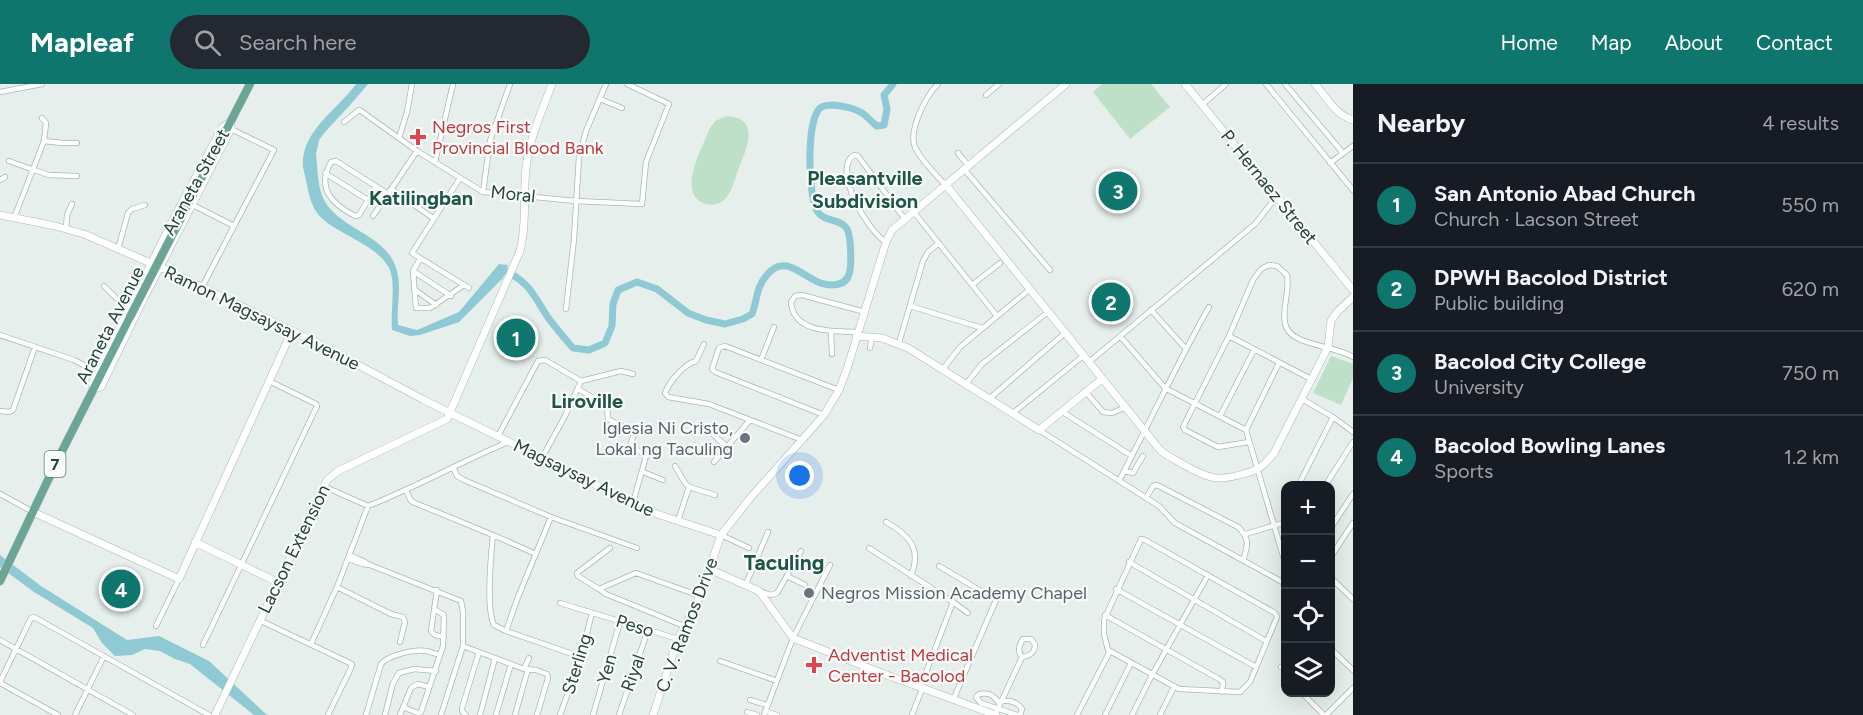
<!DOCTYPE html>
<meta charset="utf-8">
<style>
:root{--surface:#171b24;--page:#242831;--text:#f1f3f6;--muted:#9ea1a6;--line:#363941;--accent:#0f766e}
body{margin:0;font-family:Figtree,sans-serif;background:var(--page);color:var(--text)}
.controls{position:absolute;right:18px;bottom:18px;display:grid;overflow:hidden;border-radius:12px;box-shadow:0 6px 24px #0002}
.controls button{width:54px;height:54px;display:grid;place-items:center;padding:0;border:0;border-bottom:2px solid var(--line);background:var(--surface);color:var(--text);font:30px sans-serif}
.you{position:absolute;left:800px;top:392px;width:21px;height:21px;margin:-15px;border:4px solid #fff;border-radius:50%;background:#1a73e8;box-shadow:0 0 0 9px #1a73e833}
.badge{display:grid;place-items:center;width:39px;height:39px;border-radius:50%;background:var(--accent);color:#fff;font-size:20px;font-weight:700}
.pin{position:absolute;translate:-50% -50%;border:3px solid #fff;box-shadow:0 2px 6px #0006}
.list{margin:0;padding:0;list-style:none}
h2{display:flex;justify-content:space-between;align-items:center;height:78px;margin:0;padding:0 24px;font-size:26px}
h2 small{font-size:20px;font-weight:400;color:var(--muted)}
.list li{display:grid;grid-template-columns:39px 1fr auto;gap:18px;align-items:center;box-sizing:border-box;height:84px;padding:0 24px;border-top:2px solid var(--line)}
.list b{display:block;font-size:22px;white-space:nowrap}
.list p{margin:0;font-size:20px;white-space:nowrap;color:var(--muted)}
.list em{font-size:20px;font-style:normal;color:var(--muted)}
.icon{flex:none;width:33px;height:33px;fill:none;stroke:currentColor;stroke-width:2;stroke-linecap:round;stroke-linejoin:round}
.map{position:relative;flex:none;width:1353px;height:631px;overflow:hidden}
header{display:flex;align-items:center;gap:36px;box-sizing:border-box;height:84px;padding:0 30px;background:var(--accent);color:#fff}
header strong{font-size:28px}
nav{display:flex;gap:33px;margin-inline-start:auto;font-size:21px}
.search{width:420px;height:54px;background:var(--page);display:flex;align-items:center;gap:15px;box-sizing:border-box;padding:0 21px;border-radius:33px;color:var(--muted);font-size:22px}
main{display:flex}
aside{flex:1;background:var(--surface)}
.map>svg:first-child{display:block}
</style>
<header>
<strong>Mapleaf</strong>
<div class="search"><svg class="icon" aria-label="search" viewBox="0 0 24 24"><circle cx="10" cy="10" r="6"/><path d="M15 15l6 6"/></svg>Search here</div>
<nav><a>Home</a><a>Map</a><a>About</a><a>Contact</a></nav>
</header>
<main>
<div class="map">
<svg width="1353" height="631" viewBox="0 0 1353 631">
<rect width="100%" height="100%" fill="#e6efeb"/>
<path fill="#bfe0c8" d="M 1102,0 L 1151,0 L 1170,23 L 1130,55 L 1093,8 Z
M 727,32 C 762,34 746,66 738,86 C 735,95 732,108 725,115 C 719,121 711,122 703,119 C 677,108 703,62 710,44 L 715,37 Z
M 1331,272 L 1353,280 L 1353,294 L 1341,321 L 1313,309 Z"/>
<path fill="#8ec9d4" d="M 356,0 L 368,0 L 351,20 L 325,48 L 319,56 L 316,70 C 318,84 317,103 324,116 C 340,145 383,150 395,181 C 403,201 396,221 398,241 L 417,246 L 459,228 L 499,180 L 508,181 L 503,194 L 459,238 L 420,251 L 410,252 L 392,246 C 390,228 397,196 388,182 C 375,162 351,155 332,142 C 315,131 311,121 307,101 C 306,95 304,89 303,83 C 300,48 338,25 356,0 Z
M 0,471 L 41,502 L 127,556 L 159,552 L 209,577 L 267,631 L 254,631 L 190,580 L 175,575 L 160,567 L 145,565 L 132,571 L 115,572 L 102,559 L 93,544 L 34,508 L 0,483 Z"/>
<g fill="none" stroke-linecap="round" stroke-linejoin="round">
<path stroke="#8ec9d4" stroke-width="7" d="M 497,190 L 505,187 C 531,199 534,213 549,235 C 557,245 565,255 573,264 L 589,266 L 605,259 L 612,242 L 613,220 L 618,206 L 637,198 L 657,205 L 688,229 L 706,236 L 725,240 L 743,235 L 752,230 C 757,217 756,204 766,192 C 782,171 797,187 814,196 C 824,202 845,205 849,190 C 852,182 851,152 847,145 C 841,134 824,139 817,127 C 808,111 806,37 820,24 C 824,21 829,21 833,21 C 844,22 859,25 867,33 C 871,36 873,40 877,42 L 884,41 L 887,25 L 884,11 L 893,0"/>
<g stroke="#a8b8b2" stroke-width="6">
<path id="street" d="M 938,0 C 926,11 908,47 915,63 C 921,77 935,89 944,100
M 1266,0 L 1353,106
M 1285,0 L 1343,69
M 0,8 L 42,0
M 986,11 L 999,0
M 600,15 L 622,24
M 1203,20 L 1226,0
M 42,34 L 46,39 L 44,57
M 344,38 L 359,26 L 361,27 L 417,67 L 483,108 L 576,117 L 642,120 L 646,78 L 669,20 L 627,0
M 399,54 L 407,28 L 412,0
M 958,69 L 968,81
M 9,77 L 34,86
M 435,78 L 453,0
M 1330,79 L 1353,62
M 964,85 L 1050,186
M 34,86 L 49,91 L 77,92
M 325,89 L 368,116
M 460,94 L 412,169 L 469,204
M 0,96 L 5,93
M 376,103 L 359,131 L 355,132 C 332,120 316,104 331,78 L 336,77 L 388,110
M 391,105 L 433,134
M 483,108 L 490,57 L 510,0
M 193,121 L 234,142
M 913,127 L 997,232
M 373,132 L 417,67
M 14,134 L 44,57 L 62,59 L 77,59
M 66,145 L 67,131 L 72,120
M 886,158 C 868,148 831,85 854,71 L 858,72 L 904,134
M 118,165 L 128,129 L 132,125 L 145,121
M 420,175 L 413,187 L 451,212
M 413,187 L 416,224 L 430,224 L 464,201
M 972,201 L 1000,179
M 104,202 L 117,215 L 133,218
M 202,203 L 274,66 L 231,45
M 414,205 L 436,221
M 910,222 L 982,244
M 566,225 L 574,155 L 579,73 L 586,47 L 606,0
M 1151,226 L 1186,265
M 831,247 L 832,270
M 858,248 C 835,247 793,250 791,218 L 795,212 L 802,211 L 865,228
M 0,251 L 74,276 L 97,288
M 1120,252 L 1165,304 L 1246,346
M 1229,252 L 1311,295
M 899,259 L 923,177 L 928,168 L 939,159
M 704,260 L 696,277 C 684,280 670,297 665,309 L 668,313 L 709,320 L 802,356
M 870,264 L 872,253
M 761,276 L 774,243
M 1089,278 L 1255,140 L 1277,112
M 1279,279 L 1246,346 L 1286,482
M 943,285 L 960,263 L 1030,205
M 966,300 L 982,280 L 1048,228
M 578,305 L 607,322 L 608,335 L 633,348 L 634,350 L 630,362 L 644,370
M 1085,307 L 1103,328 L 1112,329 L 1126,323
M 989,315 L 1065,249
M 1302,315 L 1333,333 L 1353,348
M 0,327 L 9,328 L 13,326 L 35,263
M 1061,327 L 1132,372
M 1013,329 L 1083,272
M 824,331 L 715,288 L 712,285 L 719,264 L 725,262 L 839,306
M 1220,332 L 1254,266
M 705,343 L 727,363
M 1039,346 L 1159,422 L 1175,439 L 1286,500
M 498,352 L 538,277 L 545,276 L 581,297 L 621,287 L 633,290
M 1249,358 L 1218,363 L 1185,346 L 1183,343 L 1229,252 L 1253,196 L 1261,185 L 1269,181 L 1277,182 L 1287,191 C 1290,207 1282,223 1285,239 C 1288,262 1335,261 1353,273
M 542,374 L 565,332 L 581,297
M 714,378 L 750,336
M 675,382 L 685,399 L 689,403
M 453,383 L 457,392 L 464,396 L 551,433 L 637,464
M 1124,387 L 1133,389 L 1143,372
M 643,388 L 663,396
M 1119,397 C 1149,339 1177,280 1209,223
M 323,402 L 368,422 C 416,403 461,378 508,358
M 1298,402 L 1333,333
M 1325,402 L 1353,358
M 406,406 L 411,417 L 415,419 L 493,451 C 491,470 486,525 494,541 L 506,547 L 581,573
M 0,410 L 33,428
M 1146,414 L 1153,402 L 1157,401 L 1238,443 C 1250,454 1248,462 1243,476
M 633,419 L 646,372
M 678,437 L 689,403 L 715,411
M 886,438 C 909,451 922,464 911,492
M 1330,445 L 1353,410
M 1246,450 L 1286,438
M 493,451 L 536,470
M 721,451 L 749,464
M 1141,455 L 1145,456 L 1275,529 L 1277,533 L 1250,598 L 1240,608 L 1179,605 L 1108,566 L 1104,550 L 1104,536 Z
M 869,464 L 953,518 L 920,604
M 350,471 C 357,475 363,476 370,481
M 1330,474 L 1353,439
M 348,475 L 363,480 L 370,481 L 461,517 L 463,528 L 463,562 L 441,631
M 1129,478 L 1266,557
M 939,482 L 996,516 L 953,616
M 787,492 L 805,501
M 1330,493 L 1353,515
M 746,500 L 768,448
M 337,503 L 391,530 L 403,533 L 405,538 L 400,558
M 599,505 L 578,492 L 577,489 L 610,464
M 1116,505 L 1256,583
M 437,506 L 431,547 L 435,551 L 444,553
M 759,507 L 771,511 L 777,509 L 801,467
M 953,518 L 968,529
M 560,519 L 678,555
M 1105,531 L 1219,595 L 1223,598 L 1222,608
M 259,536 L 352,580 L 351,584 L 328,631
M 156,542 L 179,495
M 684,542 L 606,510 L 599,505 L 636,489 L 700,512
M 506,547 L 518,513 L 551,433
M 0,556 L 133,631
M 311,560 L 337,503 L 368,422
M 203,561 L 317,322 L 316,320 L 269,297
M 463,562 L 524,585 L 536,586 L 547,590 L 548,594 L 537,631
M 1330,564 L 1353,586
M 720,577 L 777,597
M 1281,583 L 1286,579
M 524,585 L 529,574
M 0,598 L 31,534 L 34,533 L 209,631
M 0,599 L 58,631
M 1301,608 L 1324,631
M 750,616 L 767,621
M 1000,617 C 1009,616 1017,617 1022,625 L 1020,631
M 999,619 C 993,611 989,608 979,610 L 976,613 L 981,619 L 1017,631
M 403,623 L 418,629 L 421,628 L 443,562 L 444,531 L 434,525
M 765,627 L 777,631
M 747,628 L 757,631
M 75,631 L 104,572
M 366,631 L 381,580 C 389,571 414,565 426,567 C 431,568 436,570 440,571
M 385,631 L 393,599 L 399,589 L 414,585 L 436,587
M 400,631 L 411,604 L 418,600 L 429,603
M 466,631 L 462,627 L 462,624 L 479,568
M 480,631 L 495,574
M 496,631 L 511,580
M 515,631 L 528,585
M 560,631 L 581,573 L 592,529
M 593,631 L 620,538
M 619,631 L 648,546
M 764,631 L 793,554 L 830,481
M 912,631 L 922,605
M 995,631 L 1022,573 C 1030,572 1035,569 1035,560 L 1031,555 L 1023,555 C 1019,561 1017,567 1022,573
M 1077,631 L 1110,567
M 1105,631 L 1131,579
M 1132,631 L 1152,591 L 1208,491
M 1160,631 L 1174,603
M 1326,631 L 1353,604"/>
</g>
<g stroke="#a4bbb3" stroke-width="8">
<path id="secondary" d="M 1185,0 L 1353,206
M 1315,0 C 1326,13 1337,32 1353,36
M 231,37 L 231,45 L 142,218 L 101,303 L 94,305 L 92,300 L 97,288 L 175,132 L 222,44 Z
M 945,100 L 1160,366 C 1167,372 1176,376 1184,381 C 1208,394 1216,398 1243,390 C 1259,386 1264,382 1274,369 L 1328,263 L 1331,237 L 1337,228 L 1353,213
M 0,131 L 55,142 L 84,150 L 171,188 L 315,258 L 424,316 L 633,419 L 657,430 L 721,451
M 856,252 L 882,254 L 908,264 L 1039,346 L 1102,295
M 33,428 L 179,495 L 292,247
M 195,458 L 277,498
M 709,485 L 759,507 L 793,554 L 884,590 L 996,631
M 215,631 L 327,396 L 338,387 L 447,335 L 520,167 C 527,141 523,111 526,84 C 529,55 542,27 552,0
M 653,631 L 678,555 L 700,512 L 721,451 L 751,413 L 824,331 L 839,306 L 847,285 L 886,158 L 892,146 L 1066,0"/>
</g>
<g stroke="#c2cac8" stroke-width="9">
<path id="primary" d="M 182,132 L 250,0
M 0,497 L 58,375 L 130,233"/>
</g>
<use href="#street" stroke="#fff" stroke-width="4.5"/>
<use href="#secondary" stroke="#fff" stroke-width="7"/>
<use href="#primary" stroke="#6aa596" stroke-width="8"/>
<g stroke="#c2cac8" stroke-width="9" stroke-linecap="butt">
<path id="primary-bridge" d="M 130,233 L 182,132"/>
</g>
<use href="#primary-bridge" stroke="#6aa596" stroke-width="8"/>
</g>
<g fill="#e0444e" stroke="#f7fbf9" stroke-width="2">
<path d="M415 44h6v6h6v6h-6v6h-6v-6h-6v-6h6z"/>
<path d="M811 572h6v6h6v6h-6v6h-6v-6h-6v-6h6z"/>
</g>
<g fill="#6b7280" stroke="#f7fbf9" stroke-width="2">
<circle cx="745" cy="354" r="6"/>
<circle cx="809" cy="509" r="6"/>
</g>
<g text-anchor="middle" stroke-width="4.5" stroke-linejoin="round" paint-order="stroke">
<rect fill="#f7fbf9" stroke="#637a73" stroke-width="1.5" x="44.5" y="367" width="21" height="26" rx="4.5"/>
<g font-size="16" font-weight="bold" fill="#24423a">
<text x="55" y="386">7</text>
</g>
<g font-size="18" fill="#be3a42" stroke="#f7fbf9" text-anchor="start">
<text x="432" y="49">Negros First<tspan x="432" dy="21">Provincial Blood Bank</tspan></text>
<text x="828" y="577">Adventist Medical<tspan x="828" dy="21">Center - Bacolod</tspan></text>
</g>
<g font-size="18" fill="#24423a" stroke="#f7fbf9">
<text transform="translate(196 98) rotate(-61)" y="6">Araneta Street</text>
<text transform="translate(1269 103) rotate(51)" y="6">P. Hernaez Street</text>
<text transform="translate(513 110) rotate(6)" y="6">Moral</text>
<text transform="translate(262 234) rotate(26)" y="6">Ramon Magsaysay Avenue</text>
<text transform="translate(110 241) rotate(-63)" y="6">Araneta Avenue</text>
<text transform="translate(584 394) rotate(26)" y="6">Magsaysay Avenue</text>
<text transform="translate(294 465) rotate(-64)" y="6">Lacson Extension</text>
<text transform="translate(687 541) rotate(-69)" y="6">C. V. Ramos Drive</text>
<text transform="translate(635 542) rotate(17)" y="6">Peso</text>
<text transform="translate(577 580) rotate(-73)" y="6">Sterling</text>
<text transform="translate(607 585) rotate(-74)" y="6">Yen</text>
<text transform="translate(633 589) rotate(-70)" y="6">Riyal</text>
</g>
<g font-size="18" fill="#5b616d" stroke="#f7fbf9" text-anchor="end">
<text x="733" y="350">Iglesia Ni Cristo,<tspan x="733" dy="21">Lokal ng Taculing</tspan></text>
<text x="821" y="515" text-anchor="start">Negros Mission Academy Chapel</text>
</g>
<g font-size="20" font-weight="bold" fill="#1f5548" stroke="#f7fbf9">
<text x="865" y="101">Pleasantville<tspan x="865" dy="23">Subdivision</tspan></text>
<text x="421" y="121">Katilingban</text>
<text x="587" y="324">Liroville</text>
</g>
<g font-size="21" font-weight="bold" fill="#1f5548" stroke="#f7fbf9">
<text x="784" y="486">Taculing</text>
</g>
</g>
</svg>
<div class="controls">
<button>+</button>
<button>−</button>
<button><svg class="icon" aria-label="locate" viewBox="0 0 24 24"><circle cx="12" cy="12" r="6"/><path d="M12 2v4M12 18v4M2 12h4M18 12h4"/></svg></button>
<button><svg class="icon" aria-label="layers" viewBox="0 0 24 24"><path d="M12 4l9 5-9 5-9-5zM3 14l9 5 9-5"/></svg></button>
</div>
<div class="you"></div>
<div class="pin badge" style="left:516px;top:254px">1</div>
<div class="pin badge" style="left:1111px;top:218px">2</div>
<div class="pin badge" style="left:1118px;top:107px">3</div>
<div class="pin badge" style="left:121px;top:505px">4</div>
</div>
<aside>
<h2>Nearby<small>4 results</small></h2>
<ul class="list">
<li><span class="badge">1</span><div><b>San Antonio Abad Church</b><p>Church · Lacson Street</p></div><em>550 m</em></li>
<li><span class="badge">2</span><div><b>DPWH Bacolod District</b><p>Public building</p></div><em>620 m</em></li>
<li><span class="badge">3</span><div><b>Bacolod City College</b><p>University</p></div><em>750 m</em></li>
<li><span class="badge">4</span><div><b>Bacolod Bowling Lanes</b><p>Sports</p></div><em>1.2 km</em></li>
</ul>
</aside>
</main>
